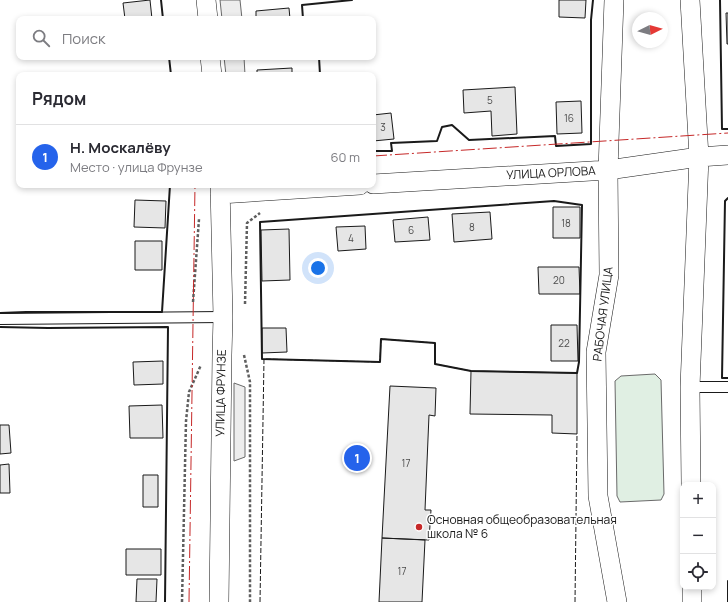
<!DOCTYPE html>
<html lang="ru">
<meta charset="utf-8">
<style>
:root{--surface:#fff;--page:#f2f2f3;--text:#2b2b33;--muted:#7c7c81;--line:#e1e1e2;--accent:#2563eb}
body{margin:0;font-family:Manrope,sans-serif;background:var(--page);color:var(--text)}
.controls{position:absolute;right:12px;bottom:12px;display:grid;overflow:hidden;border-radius:8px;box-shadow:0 2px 6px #0003}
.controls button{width:36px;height:36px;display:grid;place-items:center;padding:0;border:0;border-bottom:1px solid var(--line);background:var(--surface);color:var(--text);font:20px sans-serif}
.compass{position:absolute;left:632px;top:12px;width:36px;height:36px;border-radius:50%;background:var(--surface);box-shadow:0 2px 6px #0003;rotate:85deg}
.you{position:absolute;left:318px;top:268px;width:14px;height:14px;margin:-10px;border:3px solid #fff;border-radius:50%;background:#1a73e8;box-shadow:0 0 0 6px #1a73e833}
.badge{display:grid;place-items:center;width:26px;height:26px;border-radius:50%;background:var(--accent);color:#fff;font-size:13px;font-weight:700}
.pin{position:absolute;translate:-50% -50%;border:2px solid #fff;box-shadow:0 1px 4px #0006}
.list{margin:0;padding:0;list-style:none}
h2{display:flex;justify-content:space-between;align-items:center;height:52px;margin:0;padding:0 16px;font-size:17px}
h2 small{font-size:13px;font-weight:400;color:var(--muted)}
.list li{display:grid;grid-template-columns:26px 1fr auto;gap:12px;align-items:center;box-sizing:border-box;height:64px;padding:0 16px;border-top:1px solid var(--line)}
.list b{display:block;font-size:15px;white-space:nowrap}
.list p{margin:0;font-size:13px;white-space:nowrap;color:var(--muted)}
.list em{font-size:13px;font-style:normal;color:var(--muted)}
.icon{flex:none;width:22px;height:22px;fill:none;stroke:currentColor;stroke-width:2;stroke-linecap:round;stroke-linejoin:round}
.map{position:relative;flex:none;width:728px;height:602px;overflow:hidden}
.search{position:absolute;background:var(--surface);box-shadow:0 2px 6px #0003;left:16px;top:16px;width:360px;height:44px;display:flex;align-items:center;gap:10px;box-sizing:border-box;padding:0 14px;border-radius:8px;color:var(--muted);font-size:15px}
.panel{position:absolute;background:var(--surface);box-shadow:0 2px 6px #0003;left:16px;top:72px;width:360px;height:116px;border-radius:8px}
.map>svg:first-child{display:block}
</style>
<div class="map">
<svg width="728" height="602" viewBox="0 0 728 602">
<rect width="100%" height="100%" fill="#fff"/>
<path fill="#e0efe3" stroke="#6a6a6a" d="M 655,374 L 661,380 L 664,494 L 661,500 L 620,502 L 617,496 L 615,381 L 621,376 Z"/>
<path fill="#ededed" stroke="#6a6a6a" d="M 220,0 L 240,0 L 242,19 L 222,19 Z
M 224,57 L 244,57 L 245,75 L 226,75 Z
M 234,383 L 245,387 L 245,457 L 234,461 Z"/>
<path fill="#e6e6e6" stroke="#1a1a1a" d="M 150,0 L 152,19 L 125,19 L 123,3 Z
M 559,0 L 586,0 L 585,18 L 559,17 Z
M 289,8 L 290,19 L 256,19 L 256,11 Z
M 726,13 L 728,13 L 728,44 L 727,44 Z
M 292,68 L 292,75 L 257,75 L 257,70 Z
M 515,87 L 517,134 L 492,136 L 491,111 L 464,113 L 463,90 Z
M 581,101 L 582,133 L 557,134 L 556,102 Z
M 391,113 L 394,139 L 373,141 L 373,115 Z
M 135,200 L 166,201 L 165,228 L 134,227 Z
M 553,207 L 580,207 L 580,238 L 553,238 Z
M 490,212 L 492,239 L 454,242 L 452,214 Z
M 428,217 L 430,240 L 395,242 L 393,220 Z
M 365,226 L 366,249 L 338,251 L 336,227 Z
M 289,229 L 290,280 L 262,281 L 261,230 Z
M 135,241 L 162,241 L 162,270 L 135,270 Z
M 538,267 L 579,267 L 580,294 L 539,294 Z
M 551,325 L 577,325 L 578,361 L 551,361 Z
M 262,328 L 286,328 L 287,352 L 262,353 Z
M 163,361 L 163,384 L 134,385 L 133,362 Z
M 471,371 L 577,373 L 577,434 L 552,433 L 552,415 L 470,414 Z
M 390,386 L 436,388 L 435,416 L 429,415 L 425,510 L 431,510 L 429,540 L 382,538 Z
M 162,405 L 163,438 L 130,438 L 129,406 Z
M 0,425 L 9,425 L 11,453 L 0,454 Z
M 9,464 L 10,493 L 0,493 L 0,465 Z
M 143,475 L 158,475 L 158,507 L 143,507 Z
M 382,538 L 425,540 L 422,602 L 379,602 Z
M 126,549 L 161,549 L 161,575 L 126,575 Z
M 137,579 L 157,579 L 156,602 L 136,602 Z"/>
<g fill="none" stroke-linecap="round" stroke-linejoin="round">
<g stroke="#1a1a1a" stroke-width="12">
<path id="lane" d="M 0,319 L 223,317
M 690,387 L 728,387"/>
</g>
<g stroke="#1a1a1a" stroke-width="20">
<path id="street" d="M 206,0 L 208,19
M 614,0 L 608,170 L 609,275 L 596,352 L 598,496 L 617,602
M 690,0 L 699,157 L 690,387 L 691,485
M 210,57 L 212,75
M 373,184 L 608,170 L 699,157 L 728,155
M 220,194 L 360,185
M 692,587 L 692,602
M 219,602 L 222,355 L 223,317 L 220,185"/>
</g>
<path stroke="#5f5f5f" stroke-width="2.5" stroke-dasharray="3 2" stroke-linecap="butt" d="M 193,302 L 199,219
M 245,304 L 247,223 L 260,213
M 244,355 L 250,382 L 250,602
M 182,602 L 186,421 L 189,392 L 201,365"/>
<use href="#lane" stroke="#fff" stroke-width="10"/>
<use href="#street" stroke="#fff" stroke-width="19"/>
<path stroke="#1a1a1a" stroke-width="1" stroke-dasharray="5 2" stroke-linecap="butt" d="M 260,602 L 264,359 L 380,362 L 381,339 L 435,343 L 435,364 L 471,371
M 575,602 L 577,434"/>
<path stroke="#1a1a1a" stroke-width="2" d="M 161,0 L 163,19
M 720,0 L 722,129 L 728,129
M 303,19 L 302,5 L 352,0
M 169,57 L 171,75
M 319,57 L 320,75
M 373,151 L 392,151 L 391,143 L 437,141 L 442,127 L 452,125 L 469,140 L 555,136 L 556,146 L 591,144 L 591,20 L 593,0
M 728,198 L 725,201 L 722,378 L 728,378
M 554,201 L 582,205 L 579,362 L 577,373 L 471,371 L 435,364 L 435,343 L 381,339 L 380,362 L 262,359 L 260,222 Z
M 0,313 L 26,312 L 162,312 L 170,185
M 0,327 L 48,328 L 168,327 L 165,602
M 728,602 L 728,581"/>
<path stroke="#c62828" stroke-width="1" stroke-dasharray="14 3 2 3" stroke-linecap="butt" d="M 373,156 L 728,133
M 189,602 L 195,185"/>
</g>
<circle fill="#c62828" stroke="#fff" stroke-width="1.5" cx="419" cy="527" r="4"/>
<g text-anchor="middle" stroke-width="3" stroke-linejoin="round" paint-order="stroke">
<g font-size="10" fill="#4d4d4d">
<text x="490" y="104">5</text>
<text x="569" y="122">16</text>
<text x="383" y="131">3</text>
<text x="566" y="227">18</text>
<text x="472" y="231">8</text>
<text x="411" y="234">6</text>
<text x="351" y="242">4</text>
<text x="559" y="284">20</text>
<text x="564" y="347">22</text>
<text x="406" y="467">17</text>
<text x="402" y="575">17</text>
</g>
<g font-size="12" fill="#1a1a1a" stroke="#fff">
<text transform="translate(551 173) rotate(-3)" y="4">УЛИЦА ОРЛОВА</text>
<text transform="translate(603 314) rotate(-83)" y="4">РАБОЧАЯ УЛИЦА</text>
<text transform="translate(221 393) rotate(-89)" y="4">УЛИЦА ФРУНЗЕ</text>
</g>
<g font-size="12" fill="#1a1a1a" stroke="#fff" text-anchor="start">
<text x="427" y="524">Основная общеобразовательная<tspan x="427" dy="14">школа № 6</tspan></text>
</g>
</g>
</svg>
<div class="controls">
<button>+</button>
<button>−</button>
<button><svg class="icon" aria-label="locate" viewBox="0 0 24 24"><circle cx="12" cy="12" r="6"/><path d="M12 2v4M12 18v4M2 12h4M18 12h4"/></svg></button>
</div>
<svg class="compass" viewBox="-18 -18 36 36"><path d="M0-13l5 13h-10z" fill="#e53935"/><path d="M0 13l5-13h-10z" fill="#7c7c81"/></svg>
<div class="you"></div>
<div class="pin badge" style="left:357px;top:458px">1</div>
<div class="search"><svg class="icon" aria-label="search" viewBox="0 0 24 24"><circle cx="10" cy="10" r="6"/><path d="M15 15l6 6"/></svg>Поиск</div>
<section class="panel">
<h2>Рядом<small></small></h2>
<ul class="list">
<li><span class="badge">1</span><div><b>Н. Москалёву</b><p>Место · улица Фрунзе</p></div><em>60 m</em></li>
</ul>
</section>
</div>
